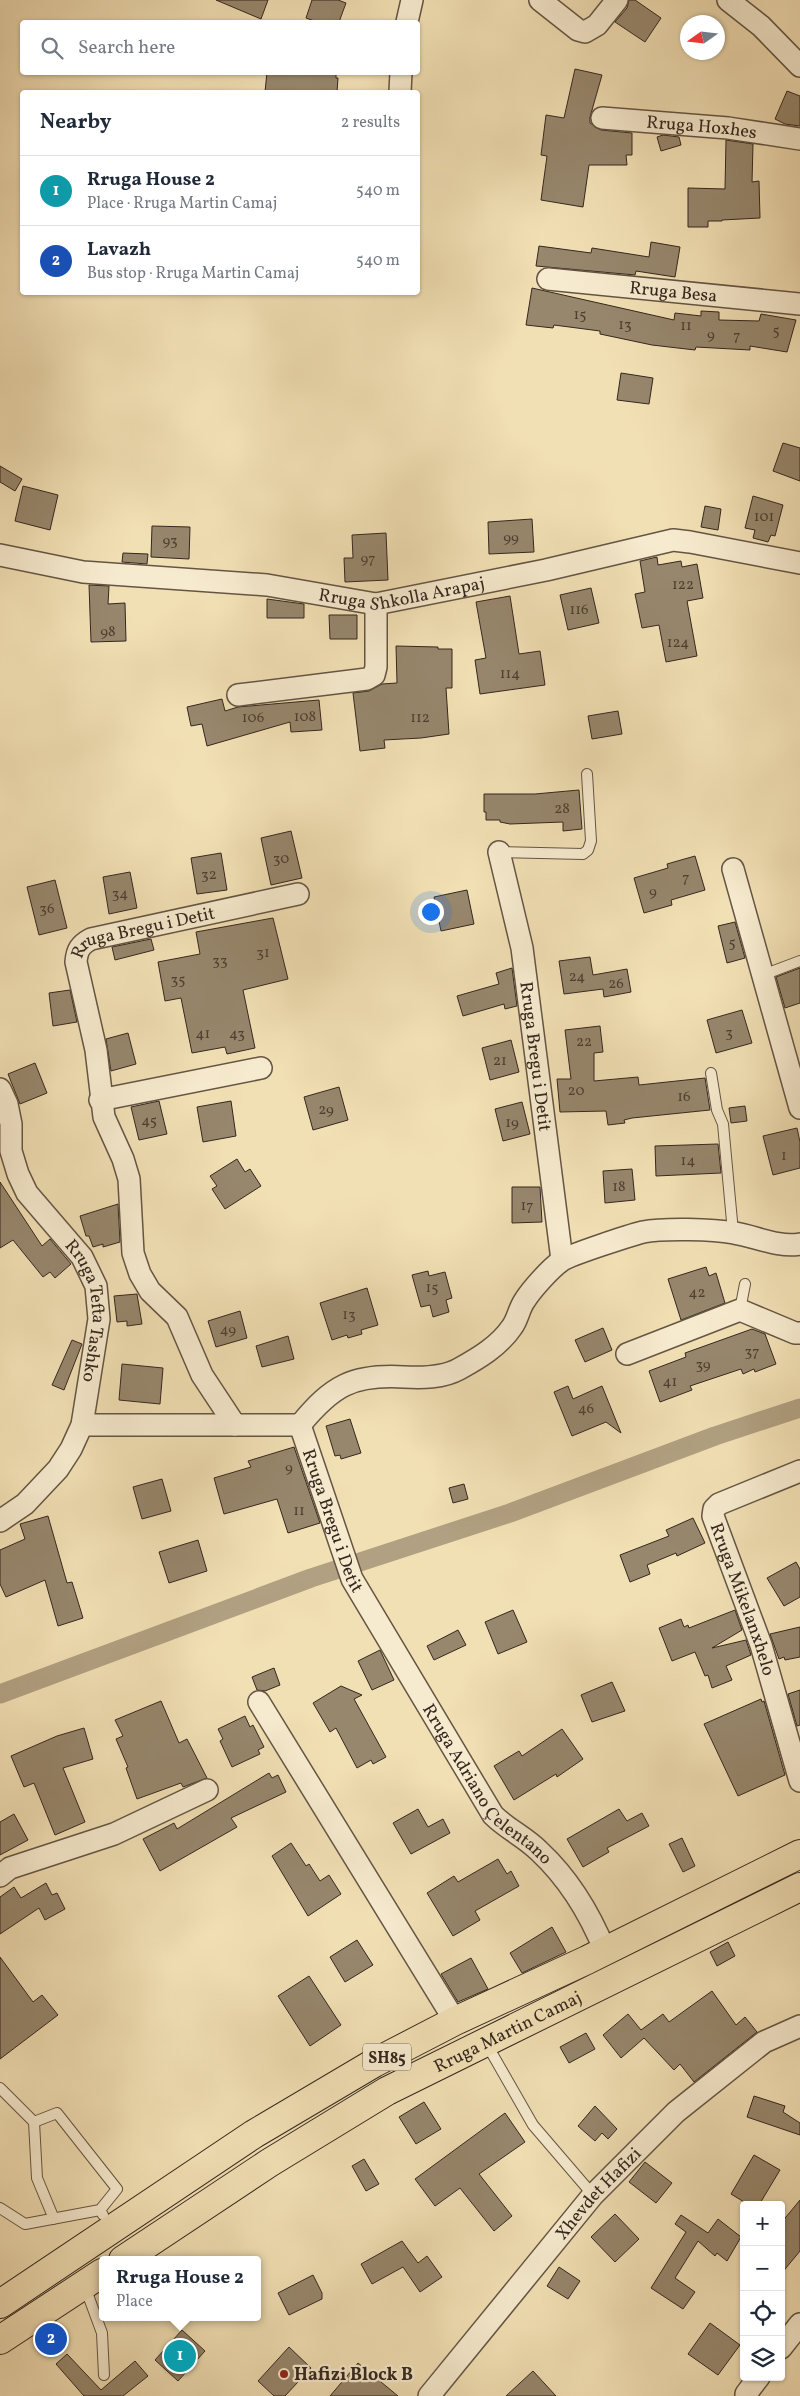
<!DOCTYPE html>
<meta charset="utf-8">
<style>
:root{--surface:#fff;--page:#f2f2f3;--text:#1f2937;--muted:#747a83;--line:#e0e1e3;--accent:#0b8043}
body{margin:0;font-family:Vollkorn,serif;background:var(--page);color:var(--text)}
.controls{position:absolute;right:15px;bottom:15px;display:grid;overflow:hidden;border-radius:5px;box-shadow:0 1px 4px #0004}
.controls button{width:45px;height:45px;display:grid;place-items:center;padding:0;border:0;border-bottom:1px solid var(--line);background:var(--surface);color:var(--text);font:25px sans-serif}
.compass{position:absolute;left:680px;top:15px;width:45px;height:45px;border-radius:50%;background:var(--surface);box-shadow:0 1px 4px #0004;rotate:256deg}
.you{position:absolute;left:430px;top:911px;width:18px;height:18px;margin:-12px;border:4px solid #fff;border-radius:50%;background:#1a73e8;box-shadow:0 0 0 8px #1a73e833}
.badge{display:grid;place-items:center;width:32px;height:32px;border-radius:50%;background:var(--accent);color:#fff;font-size:16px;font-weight:700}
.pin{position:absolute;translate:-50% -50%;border:2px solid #fff;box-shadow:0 1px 5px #0006}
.popup{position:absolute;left:99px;top:2256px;width:162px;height:65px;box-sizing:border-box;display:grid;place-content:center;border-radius:5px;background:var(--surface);filter:drop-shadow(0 1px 4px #0005);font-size:16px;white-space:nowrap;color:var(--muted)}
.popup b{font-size:19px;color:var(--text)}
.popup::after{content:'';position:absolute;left:50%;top:100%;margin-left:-10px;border:10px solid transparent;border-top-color:var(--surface)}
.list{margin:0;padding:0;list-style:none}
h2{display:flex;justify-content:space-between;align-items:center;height:65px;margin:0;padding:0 20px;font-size:21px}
h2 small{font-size:16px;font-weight:400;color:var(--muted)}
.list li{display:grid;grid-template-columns:32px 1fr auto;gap:15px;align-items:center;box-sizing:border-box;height:70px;padding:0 20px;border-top:1px solid var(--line)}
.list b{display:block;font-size:19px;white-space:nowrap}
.list p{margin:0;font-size:16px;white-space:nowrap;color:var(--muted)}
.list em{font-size:16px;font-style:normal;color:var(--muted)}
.icon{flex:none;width:28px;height:28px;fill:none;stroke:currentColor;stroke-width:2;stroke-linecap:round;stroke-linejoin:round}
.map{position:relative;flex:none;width:800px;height:2396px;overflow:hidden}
.search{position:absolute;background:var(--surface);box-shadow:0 1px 4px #0004;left:20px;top:20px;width:400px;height:55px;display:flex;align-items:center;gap:12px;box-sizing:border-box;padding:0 18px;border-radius:5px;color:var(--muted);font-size:19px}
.panel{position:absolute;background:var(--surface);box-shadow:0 1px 4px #0004;left:20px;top:90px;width:400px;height:205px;border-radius:5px}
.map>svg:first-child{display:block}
</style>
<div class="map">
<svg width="800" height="2396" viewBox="0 0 800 2396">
<rect width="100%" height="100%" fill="#f2e0b5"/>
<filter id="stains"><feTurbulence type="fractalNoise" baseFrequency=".004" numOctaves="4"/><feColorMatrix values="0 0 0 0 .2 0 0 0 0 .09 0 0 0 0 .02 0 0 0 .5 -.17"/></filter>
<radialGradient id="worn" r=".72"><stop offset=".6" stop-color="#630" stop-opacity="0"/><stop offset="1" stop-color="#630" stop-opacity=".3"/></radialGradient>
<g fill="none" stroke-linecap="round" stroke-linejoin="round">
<path stroke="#b1a182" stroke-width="19" d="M 0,1694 L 311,1578 L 510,1513 L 715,1436 L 800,1408"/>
</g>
<path fill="#97876d" stroke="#34271f" d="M 216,0 L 268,0 L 261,19 Z
M 312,0 L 338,0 L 346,3 L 339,22 L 317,22 L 306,18 Z
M 629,0 L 635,0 L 661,18 L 645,42 L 615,22 L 627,8 Z
M 575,69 L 602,75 L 590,117 L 590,123 L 601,130 L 632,133 L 632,155 L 626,155 L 627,165 L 589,165 L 583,207 L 541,200 L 547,156 L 541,155 L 546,115 L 564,118 Z
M 267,72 L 336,72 L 336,78 L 338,78 L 337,92 L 265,92 Z
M 787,91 L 800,96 L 800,126 L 785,124 L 775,119 Z
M 663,135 L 679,137 L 681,145 L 661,151 L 657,137 Z
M 726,140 L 753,144 L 752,182 L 759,181 L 760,218 L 722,220 L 722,221 L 708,221 L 708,227 L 688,227 L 688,188 L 725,189 Z
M 651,242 L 680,247 L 675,277 L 636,271 L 635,275 L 536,266 L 539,246 L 591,253 L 592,248 L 649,257 Z
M 532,288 L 674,320 L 675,313 L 701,316 L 701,311 L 719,312 L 719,320 L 759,321 L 761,314 L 796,320 L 787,352 L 750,346 L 750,350 L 696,347 L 695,350 L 652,345 L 600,334 L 600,331 L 554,325 L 553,328 L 526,325 Z
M 621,373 L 653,378 L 649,404 L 617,400 Z
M 783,443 L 800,448 L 800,481 L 773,471 Z
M 0,466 L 22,479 L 15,491 L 0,482 Z
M 23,486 L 58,495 L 50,530 L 15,521 Z
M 753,496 L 783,505 L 775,536 L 771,535 L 768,542 L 753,538 L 755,530 L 745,528 Z
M 705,506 L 721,509 L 718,530 L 701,527 Z
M 532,519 L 534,552 L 489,554 L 488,522 Z
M 152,526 L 190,527 L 189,559 L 151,557 Z
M 386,533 L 388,580 L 345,582 L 344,558 L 353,558 L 352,535 Z
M 123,553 L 148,554 L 147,564 L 122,562 Z
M 657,557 L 658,565 L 681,561 L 682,567 L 697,564 L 703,598 L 687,601 L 697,656 L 666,662 L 659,625 L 642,628 L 635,594 L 645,592 L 640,561 Z
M 89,585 L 109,586 L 108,604 L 125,603 L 126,641 L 91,642 Z
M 591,588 L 599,623 L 568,630 L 560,595 Z
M 510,596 L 519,654 L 540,651 L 545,685 L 480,694 L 475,660 L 486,658 L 476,602 Z
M 267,599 L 304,604 L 304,618 L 267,618 Z
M 329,615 L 357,615 L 357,639 L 330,639 Z
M 396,646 L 438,647 L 438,649 L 452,649 L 452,688 L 446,688 L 449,734 L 421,738 L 384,740 L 385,748 L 360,751 L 353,693 L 369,691 L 382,684 L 397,683 Z
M 222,699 L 225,711 L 238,707 L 319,700 L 322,730 L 291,732 L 290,722 L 207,746 L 202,724 L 191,726 L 187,707 Z
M 618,711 L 622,734 L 592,739 L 588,716 Z
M 579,790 L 582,829 L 563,831 L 563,822 L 510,824 L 500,822 L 500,820 L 486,820 L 486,812 L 484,812 L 484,794 L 535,794 Z
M 291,831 L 302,878 L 271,885 L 261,838 Z
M 221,853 L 227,890 L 197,894 L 191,858 Z
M 695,856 L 705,890 L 671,900 L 672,905 L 644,913 L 634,878 L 668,868 L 667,864 Z
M 130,872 L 137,908 L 109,914 L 103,877 Z
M 55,880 L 67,928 L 39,935 L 27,887 Z
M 467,890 L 474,924 L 441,931 L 434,897 Z
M 273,918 L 288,979 L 243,990 L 255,1048 L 227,1054 L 225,1047 L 192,1053 L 181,998 L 165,1001 L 158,962 L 200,954 L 196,932 Z
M 735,922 L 745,958 L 727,963 L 718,926 Z
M 151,939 L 154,950 L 115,960 L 112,947 Z
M 590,957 L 593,975 L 627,969 L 631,992 L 604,997 L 603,989 L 564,994 L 559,961 Z
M 512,968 L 517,1006 L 505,1009 L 504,1004 L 463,1016 L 457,996 L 499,984 L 496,973 Z
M 800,968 L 800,1003 L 785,1008 L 776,977 Z
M 70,990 L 77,1022 L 53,1026 L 49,993 Z
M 742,1010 L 752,1043 L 716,1053 L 707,1020 Z
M 600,1026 L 603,1052 L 594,1053 L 594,1081 L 638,1077 L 639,1085 L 705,1078 L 710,1110 L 632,1118 L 624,1120 L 625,1123 L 608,1125 L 606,1111 L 560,1112 L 557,1079 L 571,1079 L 565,1030 Z
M 128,1033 L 136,1064 L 111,1071 L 106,1039 Z
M 511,1040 L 519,1072 L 490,1080 L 482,1048 Z
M 35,1063 L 47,1093 L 20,1104 L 8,1074 Z
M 339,1087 L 348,1120 L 313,1130 L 304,1097 Z
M 159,1101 L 167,1134 L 139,1140 L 131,1107 Z
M 231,1101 L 236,1136 L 203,1142 L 197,1107 Z
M 522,1102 L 530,1134 L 503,1141 L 495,1109 Z
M 745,1106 L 747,1121 L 731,1123 L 729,1108 Z
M 797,1128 L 800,1142 L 800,1168 L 773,1175 L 763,1136 Z
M 718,1144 L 721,1173 L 656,1176 L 655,1146 Z
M 237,1159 L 245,1172 L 250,1169 L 261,1186 L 225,1209 L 212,1189 L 217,1186 L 210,1176 Z
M 632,1169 L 635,1200 L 605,1203 L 603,1171 Z
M 0,1182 L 42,1246 L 50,1239 L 71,1264 L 55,1278 L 50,1272 L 43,1277 L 13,1240 L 0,1248 Z
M 512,1187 L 540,1187 L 542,1222 L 512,1223 Z
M 118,1204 L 120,1242 L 103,1247 L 103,1244 L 93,1247 L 89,1236 L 86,1236 L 80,1216 Z
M 706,1267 L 709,1276 L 716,1273 L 725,1303 L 681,1320 L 668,1279 Z
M 428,1271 L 429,1276 L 445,1272 L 452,1298 L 446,1300 L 449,1312 L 433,1317 L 430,1305 L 421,1307 L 412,1275 Z
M 367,1288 L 378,1325 L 361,1330 L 362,1334 L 348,1338 L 347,1335 L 332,1340 L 320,1303 Z
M 137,1294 L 142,1324 L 127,1326 L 127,1321 L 117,1322 L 114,1296 Z
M 240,1311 L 247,1338 L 216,1347 L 208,1321 Z
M 603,1328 L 612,1350 L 585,1362 L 575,1340 Z
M 752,1329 L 765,1334 L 776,1364 L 755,1372 L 754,1369 L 743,1374 L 741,1369 L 690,1386 L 692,1390 L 660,1402 L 649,1371 L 686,1357 L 685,1353 Z
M 288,1336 L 294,1359 L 262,1367 L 256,1346 Z
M 72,1340 L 82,1344 L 64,1390 L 52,1385 Z
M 122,1364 L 163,1368 L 160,1404 L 119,1400 Z
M 568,1386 L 573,1399 L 602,1386 L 621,1433 L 606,1422 L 572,1436 L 554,1392 Z
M 350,1419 L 361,1453 L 341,1459 L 340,1455 L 335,1456 L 326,1426 Z
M 294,1447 L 320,1523 L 288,1533 L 277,1499 L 224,1514 L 214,1478 L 251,1467 L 248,1461 Z
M 162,1479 L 171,1511 L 142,1519 L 133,1487 Z
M 464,1484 L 468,1499 L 453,1503 L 449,1488 Z
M 48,1516 L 67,1583 L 72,1582 L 83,1618 L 58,1626 L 45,1580 L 6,1597 L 0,1584 L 0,1550 L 25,1539 L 20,1524 Z
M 693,1518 L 705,1543 L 677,1556 L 676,1553 L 647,1565 L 650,1574 L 630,1582 L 620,1555 L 669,1536 L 666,1530 Z
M 198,1540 L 207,1571 L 169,1583 L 159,1552 Z
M 796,1562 L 800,1569 L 800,1597 L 784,1606 L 767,1578 Z
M 513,1610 L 527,1642 L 498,1654 L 485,1622 Z
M 735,1610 L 742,1630 L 712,1648 L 746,1640 L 751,1655 L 726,1666 L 732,1680 L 712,1688 L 708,1675 L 705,1676 L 695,1652 L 672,1661 L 659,1628 L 681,1619 L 684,1627 L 688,1625 L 689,1628 Z
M 800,1627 L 800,1657 L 785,1660 L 784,1657 L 779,1659 L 770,1634 Z
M 458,1630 L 466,1645 L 434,1660 L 427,1646 Z
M 380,1650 L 394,1680 L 372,1690 L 358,1661 Z
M 274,1668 L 280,1685 L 265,1691 L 257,1690 L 252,1677 Z
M 612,1682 L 625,1711 L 592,1722 L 581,1695 Z
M 341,1686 L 362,1695 L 354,1699 L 386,1757 L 373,1764 L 371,1760 L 357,1768 L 336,1728 L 330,1732 L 313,1703 Z
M 800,1690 L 800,1725 L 797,1726 L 788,1694 Z
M 761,1699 L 762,1702 L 764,1701 L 785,1775 L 738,1796 L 704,1724 Z
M 161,1701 L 179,1743 L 187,1739 L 207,1778 L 183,1787 L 181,1783 L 137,1799 L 126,1768 L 128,1767 L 116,1739 L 123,1736 L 115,1720 Z
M 245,1716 L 250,1727 L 253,1725 L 264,1747 L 258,1750 L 260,1754 L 232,1767 L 220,1741 L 223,1739 L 218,1729 Z
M 84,1728 L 93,1759 L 63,1768 L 85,1822 L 55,1835 L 34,1783 L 24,1787 L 11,1756 L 57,1736 Z
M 562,1729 L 583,1759 L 557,1777 L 556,1774 L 514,1800 L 494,1766 L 519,1751 L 522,1756 Z
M 269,1773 L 272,1778 L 278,1775 L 286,1792 L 231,1818 L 237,1827 L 160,1871 L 143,1839 L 174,1823 L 177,1829 Z
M 418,1809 L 428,1827 L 443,1819 L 450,1833 L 411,1854 L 393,1823 Z
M 619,1809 L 627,1821 L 642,1813 L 649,1826 L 607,1848 L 609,1852 L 583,1867 L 567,1839 Z
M 14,1814 L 28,1840 L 0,1855 L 0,1822 Z
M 682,1838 L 695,1866 L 683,1872 L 669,1844 Z
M 291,1843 L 306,1866 L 309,1864 L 320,1881 L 329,1875 L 341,1894 L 308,1916 L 272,1856 Z
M 498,1859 L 507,1874 L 511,1871 L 519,1886 L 475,1911 L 480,1920 L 453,1936 L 427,1893 L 454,1876 L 458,1882 Z
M 46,1883 L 52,1895 L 57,1893 L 65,1909 L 45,1920 L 39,1908 L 0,1934 L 0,1897 L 14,1887 L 21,1898 Z
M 552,1927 L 566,1952 L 522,1973 L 510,1953 Z
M 357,1940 L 373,1965 L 345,1982 L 330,1957 Z
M 728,1942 L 735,1956 L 717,1966 L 710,1952 Z
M 0,1957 L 33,2002 L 42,1995 L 58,2015 L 0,2059 Z
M 471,1958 L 488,1989 L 458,2002 L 441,1974 Z
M 309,1976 L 341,2025 L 310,2046 L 278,1996 Z
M 712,1991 L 736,2025 L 745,2017 L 757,2032 L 694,2082 L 680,2064 L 674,2070 L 644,2038 L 621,2058 L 603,2035 L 628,2014 L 641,2030 L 663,2014 L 669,2022 Z
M 586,2033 L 595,2049 L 569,2063 L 560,2047 Z
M 754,2096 L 785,2106 L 783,2112 L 800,2123 L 800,2135 L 747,2117 Z
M 424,2102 L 441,2129 L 416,2144 L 399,2117 Z
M 595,2106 L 617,2129 L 608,2139 L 602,2133 L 595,2141 L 578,2126 Z
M 505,2113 L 525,2142 L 479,2174 L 512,2216 L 494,2231 L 460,2188 L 435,2206 L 415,2179 Z
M 754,2155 L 780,2170 L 759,2205 L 749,2205 L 731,2194 Z
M 364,2159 L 379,2184 L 366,2191 L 352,2166 Z
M 645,2162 L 672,2183 L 656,2203 L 629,2182 Z
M 800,2200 L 800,2251 L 781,2274 L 781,2223 Z
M 615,2214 L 639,2239 L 615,2262 L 591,2237 Z
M 681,2215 L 708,2233 L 718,2219 L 741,2237 L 727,2261 L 717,2253 L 715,2256 L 698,2241 L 675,2278 L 695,2292 L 683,2309 L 651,2288 L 686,2232 L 675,2224 Z
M 402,2241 L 418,2263 L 427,2256 L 442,2277 L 420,2292 L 403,2267 L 372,2284 L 361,2264 Z
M 559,2267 L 580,2281 L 568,2299 L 547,2286 Z
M 313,2275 L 322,2293 L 322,2299 L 289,2315 L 278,2293 Z
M 710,2323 L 740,2345 L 718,2375 L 688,2354 Z
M 182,2330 L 205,2351 L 178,2381 L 155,2360 Z
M 289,2347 L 311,2368 L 285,2396 L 274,2396 L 258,2381 Z
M 67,2354 L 101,2390 L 135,2361 L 148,2376 L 123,2396 L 84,2396 L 56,2364 Z
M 358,2363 L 398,2396 L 330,2396 Z
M 533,2371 L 556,2396 L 506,2396 Z"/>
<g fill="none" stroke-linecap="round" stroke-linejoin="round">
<g stroke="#645544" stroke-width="12">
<path id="lane" d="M 499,852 L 583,854 L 588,850 L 591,841 L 587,774
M 763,975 L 800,961
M 711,1073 L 717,1110 L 723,1124 L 733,1232
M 740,1310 L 745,1284
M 486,2043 L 533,2125 L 593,2195
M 0,2088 L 34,2122
M 0,2208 L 25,2224 L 100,2210 L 103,2215
M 54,2219 L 37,2178 L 34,2122 L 57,2113 L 117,2189 L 100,2210
M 85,2287 L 102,2333 L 104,2375"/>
</g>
<g stroke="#645544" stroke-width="24">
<g id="street">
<path d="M 540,0 L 578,30 L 585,32 L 597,25 L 617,0"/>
<path d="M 728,0 L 761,26 L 800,66"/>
<path d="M 407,22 L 412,0"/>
<path d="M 400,92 L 401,72"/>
<path id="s1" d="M 602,118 L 728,128 L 800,139"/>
<path id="s2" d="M 548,279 L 800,304"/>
<path id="s3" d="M 0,555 L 83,572 L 267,585 L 376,604 L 546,570 L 673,540 L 690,542 L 800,563"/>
<path d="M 238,695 L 367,679 L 374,675 L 376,667 L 376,604"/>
<path id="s4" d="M 499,852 L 522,948 L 562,1260"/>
<path d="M 733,869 L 800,1108"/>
<path id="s5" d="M 0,1089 L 7,1104 L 11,1124 L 11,1151 L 18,1174 L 27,1193 L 82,1257 L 96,1286 L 99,1319 L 82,1425 L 71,1449 L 58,1469 L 25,1504 L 0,1521"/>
<path d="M 100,1100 L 261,1068"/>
<path d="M 627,1354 L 740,1310 L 795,1333 L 800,1333"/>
<path d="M 82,1425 L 300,1425"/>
<path id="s6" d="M 235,1425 L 202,1375 L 177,1317 L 150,1291 L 140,1274 L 133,1253 L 129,1179 L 123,1159 L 104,1117 L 96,1050 L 76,962 C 77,950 80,945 91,939 L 298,894"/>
<path id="s7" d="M 300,1425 L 352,1579 L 493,1815 C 507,1829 525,1837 539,1851 C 568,1878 590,1914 605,1951"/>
<path d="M 300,1425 C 332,1386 352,1374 404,1377 C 422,1378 443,1378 459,1369 C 479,1358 499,1346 512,1327 C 518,1319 519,1308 525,1300 C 532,1289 550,1269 561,1261 C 569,1255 631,1235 643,1232 C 663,1228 713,1229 734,1233 C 755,1236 778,1248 800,1244"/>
<path id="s8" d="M 800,1471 L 719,1504 L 714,1509 L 713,1516 L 761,1645 L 800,1781"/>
<path d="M 259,1702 L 455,2021"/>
<path d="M 0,1876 L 10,1868 L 114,1834 L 207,1790"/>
<path d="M 781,2348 L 800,2324"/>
<path d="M 746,2394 L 759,2377"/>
<path id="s9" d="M 429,2396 L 593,2195 L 676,2112 L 764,2042 L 800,2026"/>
</g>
</g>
<g stroke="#34271f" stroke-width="30">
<g id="highway">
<path id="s10" d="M 123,2260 L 269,2163 L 387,2091 L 800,1887"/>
<path d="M 0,2304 L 254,2134 L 374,2063 L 455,2021 L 587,1960 L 800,1854"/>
<path d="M 0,2340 L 102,2273"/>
</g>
</g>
<use href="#lane" stroke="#f7ebcf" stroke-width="10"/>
<use href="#street" stroke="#f7ebcf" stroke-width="21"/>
<use href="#highway" stroke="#f2e0b5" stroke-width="28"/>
</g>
<circle fill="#8f2418" stroke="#f7ebcf" stroke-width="2" cx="284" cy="2374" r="5"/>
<g text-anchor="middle" stroke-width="4.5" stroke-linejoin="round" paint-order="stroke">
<g font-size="15" fill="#4d3f32">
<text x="580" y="319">15</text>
<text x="625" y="329">13</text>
<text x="686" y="330">11</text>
<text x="776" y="335">5</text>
<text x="711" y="339">9</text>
<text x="737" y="340">7</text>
<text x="764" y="521">101</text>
<text x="511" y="542">99</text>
<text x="170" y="545">93</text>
<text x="368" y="563">97</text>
<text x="683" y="589">122</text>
<text x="579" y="614">116</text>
<text x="108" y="636">98</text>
<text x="678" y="647">124</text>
<text x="510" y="678">114</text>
<text x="305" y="721">108</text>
<text x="253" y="722">106</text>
<text x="420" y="722">112</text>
<text x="562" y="813">28</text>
<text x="281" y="863">30</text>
<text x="209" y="879">32</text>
<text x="686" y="882">7</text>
<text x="653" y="896">9</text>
<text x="120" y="898">34</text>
<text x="47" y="913">36</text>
<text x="732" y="947">5</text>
<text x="263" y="957">31</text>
<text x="220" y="965">33</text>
<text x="577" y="981">24</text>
<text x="178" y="984">35</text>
<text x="616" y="988">26</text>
<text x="729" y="1037">3</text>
<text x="203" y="1038">41</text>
<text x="237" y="1038">43</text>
<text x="584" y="1046">22</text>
<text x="500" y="1065">21</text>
<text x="576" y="1095">20</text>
<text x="684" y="1101">16</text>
<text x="326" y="1114">29</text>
<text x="149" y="1125">45</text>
<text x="512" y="1127">19</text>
<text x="784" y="1160">1</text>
<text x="688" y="1165">14</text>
<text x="619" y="1191">18</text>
<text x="527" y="1210">17</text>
<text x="432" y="1292">15</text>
<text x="697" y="1297">42</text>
<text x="349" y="1319">13</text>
<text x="228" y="1334">49</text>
<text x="752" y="1356">37</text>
<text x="703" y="1369">39</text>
<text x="670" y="1386">41</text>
<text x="586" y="1413">46</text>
<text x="289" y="1472">9</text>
<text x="299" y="1515">11</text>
</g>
<rect fill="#f7ebcf" stroke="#6e6254" stroke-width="1" x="363" y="2043.5" width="48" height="27" rx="4"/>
<g font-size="16" font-weight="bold" fill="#34271f">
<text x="387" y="2063">SH85</text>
</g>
<g font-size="18" fill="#34271f" stroke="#f7ebcf">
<text dy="6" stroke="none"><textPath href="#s1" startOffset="100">Rruga Hoxhes</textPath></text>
<text dy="6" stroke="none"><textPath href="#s2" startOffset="126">Rruga Besa</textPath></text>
<text dy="6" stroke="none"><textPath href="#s3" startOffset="406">Rruga Shkolla Arapaj</textPath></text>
<text dy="6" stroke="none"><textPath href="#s6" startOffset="581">Rruga Bregu i Detit</textPath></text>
<text dy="6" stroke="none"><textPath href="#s4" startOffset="208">Rruga Bregu i Detit</textPath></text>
<text dy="6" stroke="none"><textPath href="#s5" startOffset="248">Rruga Tefta Tashko</textPath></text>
<text dy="6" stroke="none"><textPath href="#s7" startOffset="101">Rruga Bregu i Detit</textPath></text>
<text dy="6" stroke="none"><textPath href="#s8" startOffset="190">Rruga Mikelanxhelo</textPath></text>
<text dy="6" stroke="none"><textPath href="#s7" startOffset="410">Rruga Adriano Çelentano</textPath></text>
<text dy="6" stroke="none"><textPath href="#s10" startOffset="448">Rruga Martin Camaj</textPath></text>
<text dy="6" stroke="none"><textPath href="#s9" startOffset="264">Xhevdet Hafizi</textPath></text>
</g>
<g font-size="18" font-weight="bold" fill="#34271f" stroke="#f7ebcf" text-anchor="start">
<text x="294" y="2380">Hafizi Block B</text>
</g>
</g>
<rect width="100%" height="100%" filter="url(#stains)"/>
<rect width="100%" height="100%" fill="url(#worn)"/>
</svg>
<div class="controls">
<button>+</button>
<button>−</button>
<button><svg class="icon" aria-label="locate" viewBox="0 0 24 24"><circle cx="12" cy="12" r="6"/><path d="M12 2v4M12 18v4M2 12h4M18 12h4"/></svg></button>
<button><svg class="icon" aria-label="layers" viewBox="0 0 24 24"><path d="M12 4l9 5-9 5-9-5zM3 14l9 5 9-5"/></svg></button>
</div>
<svg class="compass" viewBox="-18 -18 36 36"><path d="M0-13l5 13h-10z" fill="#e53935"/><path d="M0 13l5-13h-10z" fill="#747a83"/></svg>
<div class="you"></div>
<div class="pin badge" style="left:180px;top:2356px;background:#0f9aa8">1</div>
<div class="popup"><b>Rruga House 2</b>Place</div>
<div class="pin badge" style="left:51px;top:2339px;background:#1a4fb4">2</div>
<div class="search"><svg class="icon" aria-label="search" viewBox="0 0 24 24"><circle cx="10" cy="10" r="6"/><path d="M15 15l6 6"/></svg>Search here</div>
<section class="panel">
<h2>Nearby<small>2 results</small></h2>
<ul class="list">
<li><span class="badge" style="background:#0f9aa8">1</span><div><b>Rruga House 2</b><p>Place · Rruga Martin Camaj</p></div><em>540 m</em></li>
<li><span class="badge" style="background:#1a4fb4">2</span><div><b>Lavazh</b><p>Bus stop · Rruga Martin Camaj</p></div><em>540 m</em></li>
</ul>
</section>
</div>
